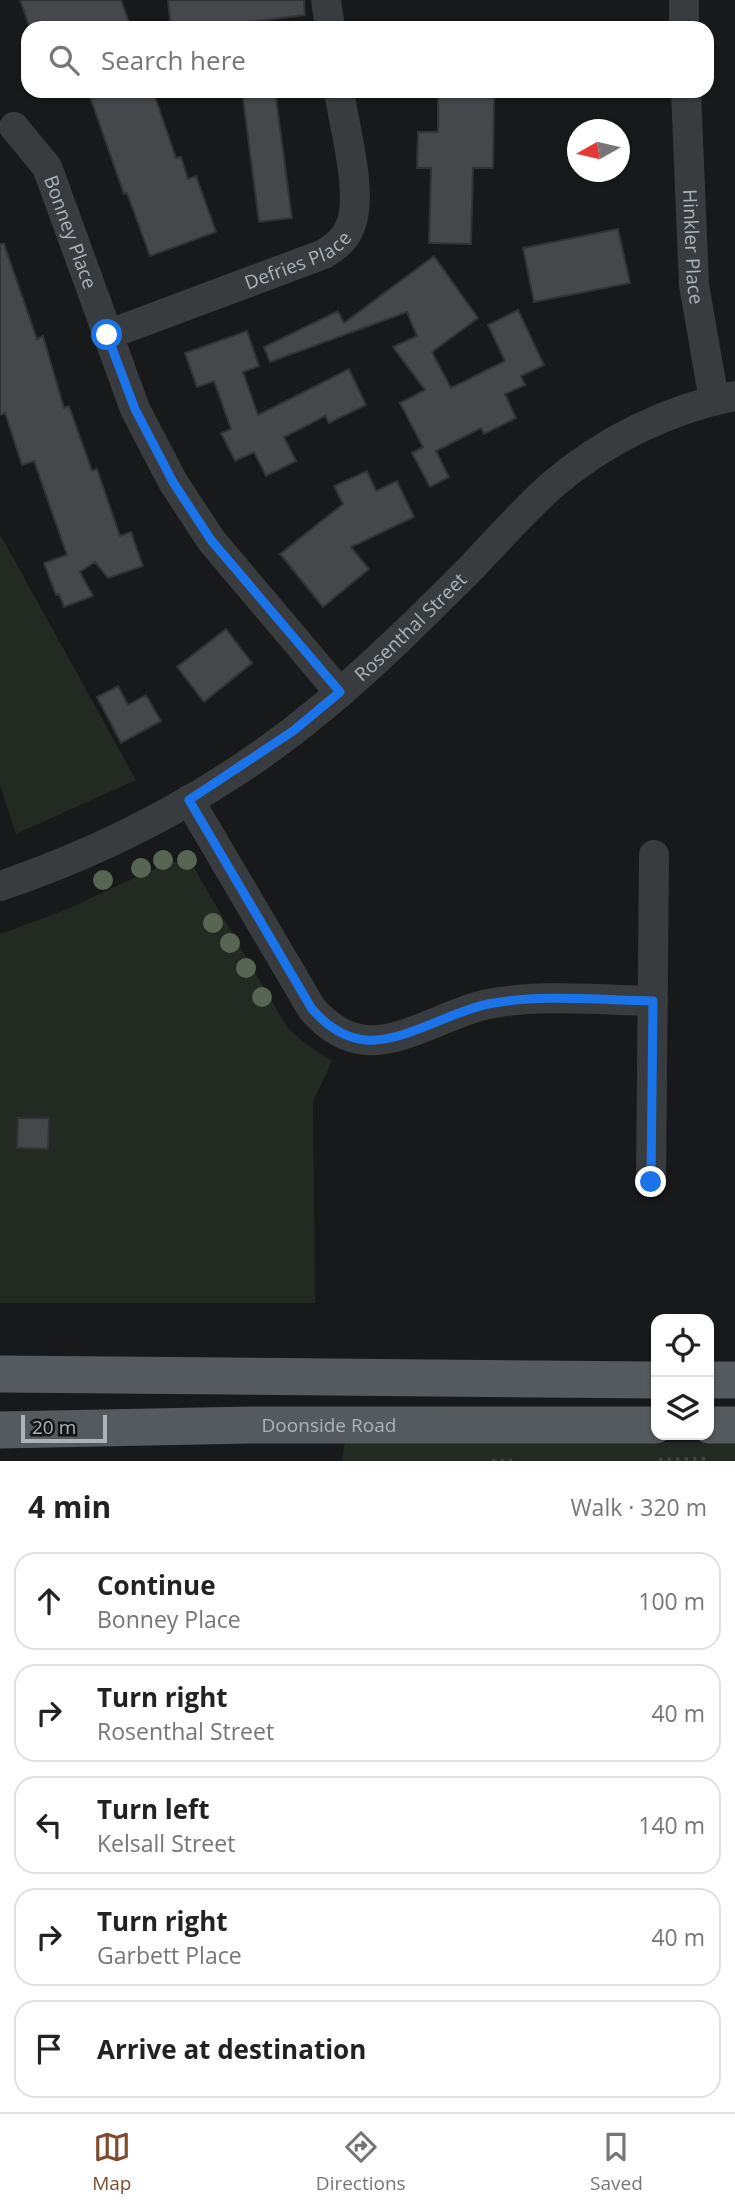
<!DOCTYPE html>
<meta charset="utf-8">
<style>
:root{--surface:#fff;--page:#f6f6f6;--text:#222;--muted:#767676;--line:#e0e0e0;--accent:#7e4c2e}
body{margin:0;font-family:"Open Sans",sans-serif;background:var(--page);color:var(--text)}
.controls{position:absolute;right:21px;bottom:21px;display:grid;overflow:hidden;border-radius:14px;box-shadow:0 2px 5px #0004}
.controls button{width:63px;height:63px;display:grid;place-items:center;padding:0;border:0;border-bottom:2px solid var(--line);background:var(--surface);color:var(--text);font:35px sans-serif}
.compass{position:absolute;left:567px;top:119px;width:63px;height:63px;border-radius:50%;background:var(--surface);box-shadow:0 2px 5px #0004;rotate:262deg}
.scale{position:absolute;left:21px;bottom:18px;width:86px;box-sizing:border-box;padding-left:7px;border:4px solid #abb4ba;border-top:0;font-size:19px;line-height:24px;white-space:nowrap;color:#abb4ba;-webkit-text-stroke:5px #131415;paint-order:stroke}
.stop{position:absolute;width:21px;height:21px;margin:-16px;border:5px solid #1a73e8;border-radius:50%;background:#fff}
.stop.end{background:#1a73e8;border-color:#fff;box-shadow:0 2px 7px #0008}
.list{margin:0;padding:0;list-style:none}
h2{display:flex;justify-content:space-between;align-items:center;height:91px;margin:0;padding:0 28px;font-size:30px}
h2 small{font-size:23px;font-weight:400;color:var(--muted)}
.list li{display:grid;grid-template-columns:46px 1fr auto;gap:21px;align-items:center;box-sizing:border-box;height:98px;margin:0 14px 14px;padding:0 14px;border:2px solid var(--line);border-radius:21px}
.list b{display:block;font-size:26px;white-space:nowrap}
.list p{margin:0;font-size:23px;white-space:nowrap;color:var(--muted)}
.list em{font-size:23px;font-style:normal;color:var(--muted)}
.icon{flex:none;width:38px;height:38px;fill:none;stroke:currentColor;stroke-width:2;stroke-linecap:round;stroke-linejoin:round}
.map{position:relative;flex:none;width:735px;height:1461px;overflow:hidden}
.search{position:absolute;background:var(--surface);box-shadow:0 2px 5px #0004;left:21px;right:21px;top:21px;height:77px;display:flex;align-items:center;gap:18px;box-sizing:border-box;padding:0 24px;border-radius:21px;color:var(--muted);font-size:26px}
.sheet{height:651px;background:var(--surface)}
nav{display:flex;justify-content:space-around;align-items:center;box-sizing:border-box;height:98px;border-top:2px solid var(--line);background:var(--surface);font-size:19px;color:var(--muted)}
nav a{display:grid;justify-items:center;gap:4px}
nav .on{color:var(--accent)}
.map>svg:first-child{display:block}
</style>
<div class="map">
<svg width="735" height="1461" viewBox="0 0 735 1461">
<rect width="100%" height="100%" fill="#18191a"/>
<path fill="#232a22" d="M 0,534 L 136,780 L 16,834 L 0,785 Z
M 171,861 L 194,868 L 287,1027 L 303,1042 L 332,1061 L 313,1102 L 315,1303 L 0,1303 L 0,934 L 65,910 Z
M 345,1442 L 735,1442 L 735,1461 L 342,1461 Z"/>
<path fill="#45474a" stroke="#323336" stroke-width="2" d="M 20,0 L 121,0 L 131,28 L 30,28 Z
M 168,0 L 304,0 L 305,15 L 199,28 L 171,28 Z
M 88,91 L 153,91 L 176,158 L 181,157 L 188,179 L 196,176 L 216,232 L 150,256 L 127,193 L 124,194 Z
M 242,91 L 275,91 L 292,218 L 259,222 Z
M 438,96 L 494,96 L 493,168 L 473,168 L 471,244 L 429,243 L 431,168 L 417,168 L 418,132 L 438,132 Z
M 618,229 L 630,283 L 534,302 L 523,248 Z
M 0,244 L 4,244 L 37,339 L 43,336 L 64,408 L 69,406 L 92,471 L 97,469 L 120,536 L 131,532 L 143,566 L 108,578 L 95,562 L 80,572 L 93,596 L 64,607 L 59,594 L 56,595 L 44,563 L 67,555 L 34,461 L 22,465 L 5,413 L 0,415 Z
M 434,256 L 478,318 L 432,352 L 451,388 L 505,361 L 488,325 L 518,310 L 544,365 L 521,376 L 525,385 L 505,394 L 516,418 L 484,434 L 481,428 L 436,451 L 449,477 L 430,487 L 412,453 L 423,447 L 400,403 L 425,390 L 393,347 L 417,336 L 407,312 L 270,362 L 264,347 L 338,311 L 344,323 Z
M 247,331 L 259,366 L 243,372 L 258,415 L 349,369 L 366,405 L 329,423 L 325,416 L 284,437 L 296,461 L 266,476 L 254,452 L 235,461 L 221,433 L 231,429 L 214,381 L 197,387 L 185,353 Z
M 367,471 L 376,491 L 397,481 L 414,517 L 351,547 L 369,569 L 323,607 L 280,554 L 343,504 L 334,486 Z
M 226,629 L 252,663 L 204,702 L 177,667 Z
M 118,686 L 128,705 L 146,695 L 161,721 L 121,743 L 97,697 Z
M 18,1118 L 49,1118 L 48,1149 L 17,1148 Z"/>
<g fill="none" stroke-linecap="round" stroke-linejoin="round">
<path stroke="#3f4346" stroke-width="4.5" stroke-dasharray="3.5 5" stroke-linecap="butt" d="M 659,1460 L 706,1459
M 492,1461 L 517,1461"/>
<g stroke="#393c3f" stroke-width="30">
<path d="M 326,0 L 330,28"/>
<path d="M 684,0 L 684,28"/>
<path id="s1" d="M 686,91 L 694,285 L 714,400"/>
<path id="s2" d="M 14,127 L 47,167 L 135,409 L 173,482 L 211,540 L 340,693"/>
<path id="s3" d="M 107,335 L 324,254 C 335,247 345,240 350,227 C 364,195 344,126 339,91"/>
<path d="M 189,800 L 312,1009 C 326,1025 343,1038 366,1040 C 404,1043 449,1012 488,1004 C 541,994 599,1000 653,1001"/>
<path id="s4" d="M 0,886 C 116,847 229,786 323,707 C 375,664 422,617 470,569 C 497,541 522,512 551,486 C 603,441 668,409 735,396"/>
<path d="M 651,1182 L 654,855"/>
</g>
<g stroke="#555a5e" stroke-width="37">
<path d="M 0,1374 L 656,1380"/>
<path d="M 709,1380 L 735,1380"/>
<path d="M 709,1425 L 735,1425"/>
<path id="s5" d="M 0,1430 L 251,1425 L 656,1425"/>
</g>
</g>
<g fill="#576553">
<circle cx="163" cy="860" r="10"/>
<circle cx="187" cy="860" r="10"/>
<circle cx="141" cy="868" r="10"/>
<circle cx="103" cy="880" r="10"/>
<circle cx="213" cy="923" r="10"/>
<circle cx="230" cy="943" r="10"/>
<circle cx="246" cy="968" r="10"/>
<circle cx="262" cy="997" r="10"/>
</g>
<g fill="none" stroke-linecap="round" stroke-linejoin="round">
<path stroke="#1a73e8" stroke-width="9" d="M 107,335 L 135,409 L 173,482 L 211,540 L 340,692 L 293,731 L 189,800 L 312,1009 C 326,1025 343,1038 366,1040 C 403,1043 449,1012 488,1004 C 541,994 599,1000 653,1001 L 651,1182"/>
</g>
<g text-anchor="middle" stroke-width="7" stroke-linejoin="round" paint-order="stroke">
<g font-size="19" fill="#abb4ba" stroke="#131415">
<text dy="7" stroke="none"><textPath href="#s2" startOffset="121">Bonney Place</textPath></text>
<text dy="7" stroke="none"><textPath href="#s1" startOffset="156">Hinkler Place</textPath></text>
<text dy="7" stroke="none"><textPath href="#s3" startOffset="205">Defries Place</textPath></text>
<text dy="7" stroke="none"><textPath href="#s4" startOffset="490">Rosenthal Street</textPath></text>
<text dy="7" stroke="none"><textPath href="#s5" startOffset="329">Doonside Road</textPath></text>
</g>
</g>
</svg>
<div class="controls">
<button><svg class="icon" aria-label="locate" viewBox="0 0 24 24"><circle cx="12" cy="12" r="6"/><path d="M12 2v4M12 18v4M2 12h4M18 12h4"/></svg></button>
<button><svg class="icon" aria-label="layers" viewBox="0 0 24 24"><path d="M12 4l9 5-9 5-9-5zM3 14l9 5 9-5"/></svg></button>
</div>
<svg class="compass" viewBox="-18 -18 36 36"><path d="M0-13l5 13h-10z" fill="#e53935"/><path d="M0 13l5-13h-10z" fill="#767676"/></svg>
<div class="scale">20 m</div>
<div class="stop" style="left:107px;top:335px"></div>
<div class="stop end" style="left:651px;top:1182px"></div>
<div class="search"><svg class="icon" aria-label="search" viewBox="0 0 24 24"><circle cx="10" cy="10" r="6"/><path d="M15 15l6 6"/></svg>Search here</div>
</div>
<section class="sheet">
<h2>4 min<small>Walk · 320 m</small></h2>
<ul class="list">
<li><svg class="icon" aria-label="ahead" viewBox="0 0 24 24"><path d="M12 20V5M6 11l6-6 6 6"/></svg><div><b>Continue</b><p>Bonney Place</p></div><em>100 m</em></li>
<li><svg class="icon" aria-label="right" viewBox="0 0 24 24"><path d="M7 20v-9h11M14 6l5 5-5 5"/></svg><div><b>Turn right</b><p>Rosenthal Street</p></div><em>40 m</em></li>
<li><svg class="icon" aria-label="left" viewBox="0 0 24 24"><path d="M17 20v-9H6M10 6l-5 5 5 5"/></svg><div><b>Turn left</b><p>Kelsall Street</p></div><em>140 m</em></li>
<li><svg class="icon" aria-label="right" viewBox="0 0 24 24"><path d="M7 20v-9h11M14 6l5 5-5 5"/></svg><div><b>Turn right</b><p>Garbett Place</p></div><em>40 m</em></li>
<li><svg class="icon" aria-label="arrive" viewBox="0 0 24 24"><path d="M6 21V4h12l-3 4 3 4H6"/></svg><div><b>Arrive at destination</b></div></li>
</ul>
</section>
<nav>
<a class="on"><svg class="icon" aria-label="map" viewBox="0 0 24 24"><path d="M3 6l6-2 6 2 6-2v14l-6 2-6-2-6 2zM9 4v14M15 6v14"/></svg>Map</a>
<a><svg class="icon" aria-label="directions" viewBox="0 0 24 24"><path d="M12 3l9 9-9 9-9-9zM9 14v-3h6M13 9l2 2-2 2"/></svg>Directions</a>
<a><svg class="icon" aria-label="saved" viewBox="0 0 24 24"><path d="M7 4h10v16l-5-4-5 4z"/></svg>Saved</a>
</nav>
